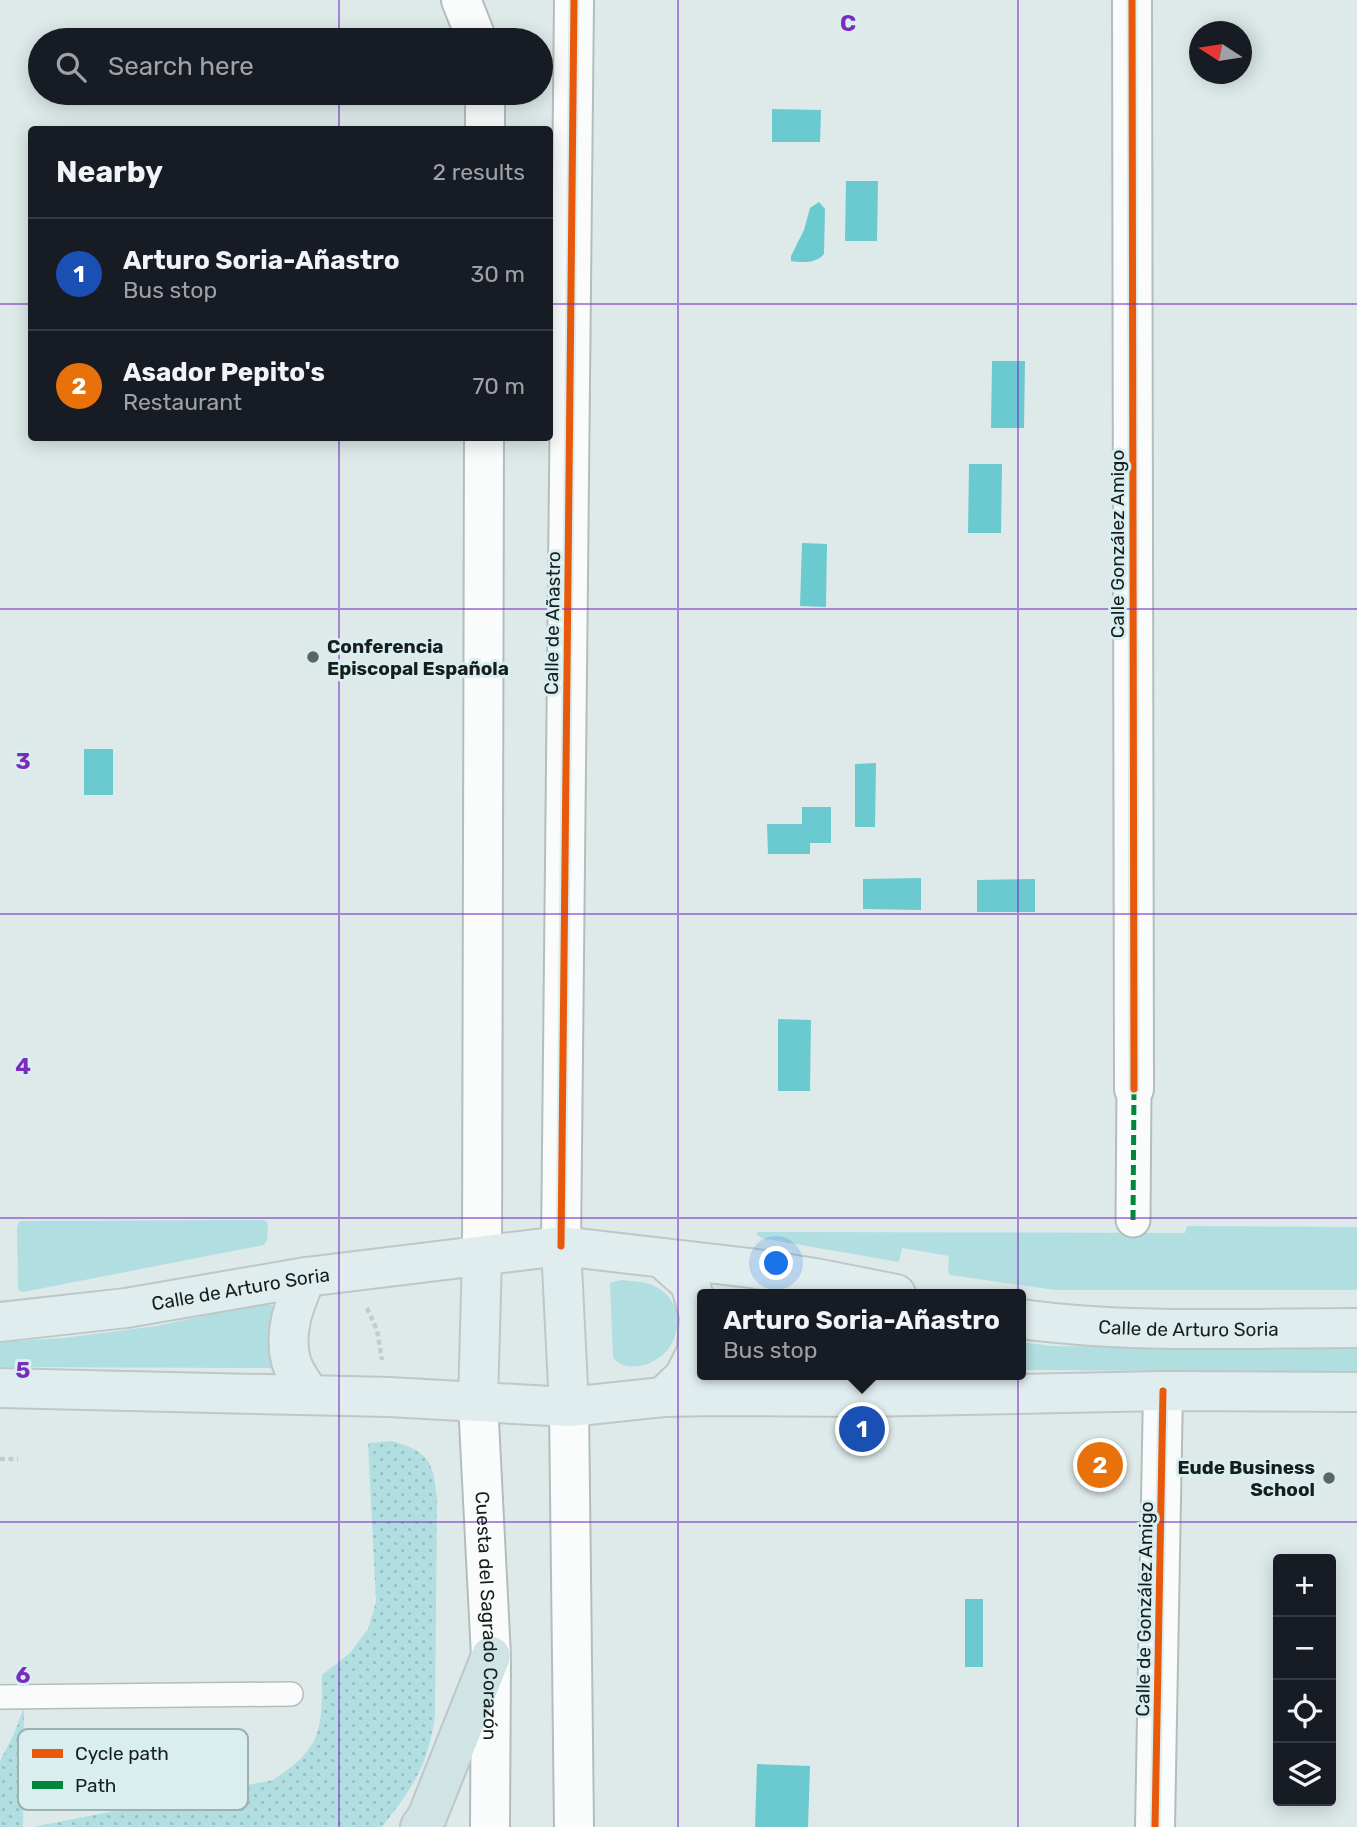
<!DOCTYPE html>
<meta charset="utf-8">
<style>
:root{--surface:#171b24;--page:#20242c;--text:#f1f3f6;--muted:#9ea1a6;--line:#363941;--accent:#2563eb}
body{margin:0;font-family:Rubik,sans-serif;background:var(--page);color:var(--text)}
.controls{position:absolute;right:21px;bottom:21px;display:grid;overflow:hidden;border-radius:7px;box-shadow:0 4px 18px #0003}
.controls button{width:63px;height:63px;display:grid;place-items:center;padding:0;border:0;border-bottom:2px solid var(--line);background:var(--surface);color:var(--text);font:35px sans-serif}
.compass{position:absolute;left:1189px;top:21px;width:63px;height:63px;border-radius:50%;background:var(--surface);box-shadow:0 4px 18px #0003;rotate:282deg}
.you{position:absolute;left:777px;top:1264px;width:24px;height:24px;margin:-18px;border:5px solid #fff;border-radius:50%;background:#1a73e8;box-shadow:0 0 0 10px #1a73e833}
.badge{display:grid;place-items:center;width:46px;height:46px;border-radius:50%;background:var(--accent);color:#fff;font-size:23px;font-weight:700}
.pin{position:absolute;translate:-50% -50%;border:4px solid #fff;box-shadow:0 2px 7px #0006}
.popup{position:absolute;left:697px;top:1289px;width:329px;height:91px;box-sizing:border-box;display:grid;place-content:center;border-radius:7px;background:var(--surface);filter:drop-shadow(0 2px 5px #0005);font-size:23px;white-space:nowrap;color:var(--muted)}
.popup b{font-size:26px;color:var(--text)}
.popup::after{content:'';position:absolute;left:50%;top:100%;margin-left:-14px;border:14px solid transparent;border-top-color:var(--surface)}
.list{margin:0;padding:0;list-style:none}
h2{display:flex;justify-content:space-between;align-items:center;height:91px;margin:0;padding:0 28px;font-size:30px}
h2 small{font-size:23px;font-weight:400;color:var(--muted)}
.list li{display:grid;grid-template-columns:46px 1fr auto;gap:21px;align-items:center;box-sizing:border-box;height:112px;padding:0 28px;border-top:2px solid var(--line)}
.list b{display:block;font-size:26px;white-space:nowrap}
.list p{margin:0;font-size:23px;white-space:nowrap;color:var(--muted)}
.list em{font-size:23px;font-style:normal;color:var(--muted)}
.icon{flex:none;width:38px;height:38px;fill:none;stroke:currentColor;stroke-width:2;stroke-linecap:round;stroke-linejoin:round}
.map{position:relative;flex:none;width:1357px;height:1827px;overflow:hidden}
.search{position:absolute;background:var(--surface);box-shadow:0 4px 18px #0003;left:28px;top:28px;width:525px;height:77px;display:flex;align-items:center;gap:18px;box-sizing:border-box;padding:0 24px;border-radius:38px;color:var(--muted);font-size:26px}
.panel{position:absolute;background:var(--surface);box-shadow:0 4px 18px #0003;left:28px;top:126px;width:525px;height:315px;border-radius:7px}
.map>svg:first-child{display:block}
</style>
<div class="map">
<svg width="1357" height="1827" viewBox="0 0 1357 1827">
<defs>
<pattern id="grass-dots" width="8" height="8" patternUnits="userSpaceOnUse" patternTransform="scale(1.75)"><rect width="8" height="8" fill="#b1dee1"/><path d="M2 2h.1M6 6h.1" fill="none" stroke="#98bec1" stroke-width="1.8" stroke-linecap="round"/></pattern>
</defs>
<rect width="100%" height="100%" fill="#deeaea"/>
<path fill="url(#grass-dots)" d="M 392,1441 C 429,1452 433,1461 437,1498 L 435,1715 C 428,1766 413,1787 382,1827 L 33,1827 L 273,1780 C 322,1748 322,1731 322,1675 L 350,1653 L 368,1629 L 376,1602 L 368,1443 Z
M 24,1707 L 23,1827 L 0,1827 L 0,1761 L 14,1734 Z"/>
<path fill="#b1dee1" d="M 264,1220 L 268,1223 L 267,1240 L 264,1245 L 23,1292 L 19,1291 L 18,1288 L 17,1229 L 18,1223 L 22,1221 Z
M 1187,1226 L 1357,1227 L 1357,1290 L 1055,1290 L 950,1275 L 948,1272 L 949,1256 L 902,1248 L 899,1262 L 761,1238 L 756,1234 L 758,1232 L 1185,1233 Z
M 621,1280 C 630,1281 640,1281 649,1284 C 693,1298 683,1360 638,1366 C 627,1367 621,1366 613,1358 L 610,1283 Z
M 266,1303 L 273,1306 L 268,1338 L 276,1368 L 0,1367 L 0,1342 L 63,1338 L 156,1326 Z
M 1021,1342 L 1051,1346 L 1357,1349 L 1357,1372 L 1021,1370 Z"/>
<path fill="#6acacf" d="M 772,109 L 821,110 L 820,142 L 772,142 Z
M 846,181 L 878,181 L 877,241 L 845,241 Z
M 819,202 L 825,209 L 824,254 C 818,263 801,263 791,261 L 791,256 L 804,230 L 810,208 Z
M 992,361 L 1025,361 L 1024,428 L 991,428 Z
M 969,464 L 1002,464 L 1001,533 L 968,533 Z
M 802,543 L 827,544 L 826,607 L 800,606 Z
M 84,749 L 113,749 L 113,795 L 84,795 Z
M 876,763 L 875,827 L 855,827 L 855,764 Z
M 802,807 L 831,807 L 831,843 L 810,843 L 810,854 L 768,854 L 767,824 L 802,824 Z
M 921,878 L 921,910 L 863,909 L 863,879 Z
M 1035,879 L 1035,912 L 977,912 L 977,880 Z
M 778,1019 L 811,1020 L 810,1091 L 778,1091 Z
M 965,1599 L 983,1599 L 983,1667 L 965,1667 Z
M 757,1764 L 810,1766 L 808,1827 L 755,1827 Z"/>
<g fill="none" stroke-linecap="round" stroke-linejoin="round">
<g stroke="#b4bdbd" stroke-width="26">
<path id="service" d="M 0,1697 L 291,1694"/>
</g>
<g stroke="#b4bdbd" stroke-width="37">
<path id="pedestrian" d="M 1133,1220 L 1134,1089"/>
</g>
<g stroke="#b4bdbd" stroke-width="42">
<path id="minor" d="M 461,0 L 477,40
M 1132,0 L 1134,1089
M 485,130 L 485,93
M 561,1246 L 574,0
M 482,1257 L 484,438
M 1155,1827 L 1163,1391"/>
</g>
<g stroke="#b4bdbd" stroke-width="42">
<g id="secondary">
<path id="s1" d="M 478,1402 L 491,1656 L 490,1827"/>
<path d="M 569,1407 L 574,1827"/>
</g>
</g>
<g stroke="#c0c6c6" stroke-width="42">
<g id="primary">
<path d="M 561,1246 L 569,1407"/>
<path d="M 306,1277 C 295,1304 283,1331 291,1361 C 294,1373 304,1385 310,1395"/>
<path id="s2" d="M 1021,1319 C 1132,1334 1245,1328 1357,1328"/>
<path id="s3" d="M 0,1322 L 126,1308 L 306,1277 L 561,1246 L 750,1268 L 815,1278 L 896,1294"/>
<path d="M 0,1388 L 389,1397 L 569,1407 L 663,1397 L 716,1396 L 861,1397 L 1163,1391 L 1357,1392"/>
<path d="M 663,1397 L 684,1377 L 697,1351 L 699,1316 L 690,1283 L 664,1260"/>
<path d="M 478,1402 L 482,1257"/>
</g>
</g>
<g stroke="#c0c6c6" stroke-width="42">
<path id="motorway" d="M 420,1827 L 427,1817 L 491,1656"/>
</g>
<path stroke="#c7caca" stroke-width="4.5" stroke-dasharray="5 3.5" stroke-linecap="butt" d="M 367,1308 L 377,1330 L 382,1360
M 0,1459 L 18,1459"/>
<use href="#service" stroke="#fafcfc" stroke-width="23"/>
<use href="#pedestrian" stroke="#fafcfc" stroke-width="33"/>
<use href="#minor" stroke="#fafcfc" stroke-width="38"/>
<use href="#secondary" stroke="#fafcfc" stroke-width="38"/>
<use href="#primary" stroke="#e0edee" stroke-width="38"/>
<use href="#motorway" stroke="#d0e4e5" stroke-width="38"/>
<path stroke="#00873e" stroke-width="5" stroke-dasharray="10 5" stroke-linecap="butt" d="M 1133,1220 L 1134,1089"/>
<g stroke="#d9eeef" stroke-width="11">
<path id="cycleway" d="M 1132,0 L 1134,1089
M 561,1246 L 574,0
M 1155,1827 L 1163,1391"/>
</g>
<use href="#cycleway" stroke="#e8590c" stroke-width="7"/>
</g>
<path fill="none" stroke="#7b2cbf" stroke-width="2" stroke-opacity="0.55" d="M 339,0 L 339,40M 678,0 L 678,1827M 1018,0 L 1018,1827M 339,93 L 339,130M 0,304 L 32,304M 550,304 L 1357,304M 339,438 L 339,1827M 0,609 L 1357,609M 0,914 L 1357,914M 0,1218 L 1357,1218M 0,1522 L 1357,1522"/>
<g fill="#5c6565" stroke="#d9eeef" stroke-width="2.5">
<circle cx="313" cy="657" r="7"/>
<circle cx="1329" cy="1478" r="7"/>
</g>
<g text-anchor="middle" stroke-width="6" stroke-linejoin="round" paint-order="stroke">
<g font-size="19" fill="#161e1e" stroke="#d9eeef">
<text transform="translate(1117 544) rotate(-90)" y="7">Calle González Amigo</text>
<text transform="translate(552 623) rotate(-89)" y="7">Calle de Añastro</text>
<text dy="7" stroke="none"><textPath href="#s3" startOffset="243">Calle de Arturo Soria</textPath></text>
<text dy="7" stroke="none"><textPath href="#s2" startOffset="168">Calle de Arturo Soria</textPath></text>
<text transform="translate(1144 1609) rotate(-89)" y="7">Calle de González Amigo</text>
<text dy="7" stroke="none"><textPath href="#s1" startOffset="214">Cuesta del Sagrado Corazón</textPath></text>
</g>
<g font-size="19" font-weight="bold" fill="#161e1e" stroke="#d9eeef" text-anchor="start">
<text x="327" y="653">Conferencia<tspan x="327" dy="22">Episcopal Española</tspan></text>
<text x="1315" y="1474" text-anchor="end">Eude Business<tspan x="1315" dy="22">School</tspan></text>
</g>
</g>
<rect x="18" y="1729" width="230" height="81" rx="10" fill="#d9eeef" stroke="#9eb0b0" stroke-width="2"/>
<rect x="32" y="1749" width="31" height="9" fill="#e8590c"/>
<rect x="32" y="1781" width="31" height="8" fill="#00873e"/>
<g font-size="19" fill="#161e1e">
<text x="75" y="1760">Cycle path</text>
<text x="75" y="1792">Path</text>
</g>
<g font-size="23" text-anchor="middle" font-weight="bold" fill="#7b2cbf" stroke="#d9eeef" stroke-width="6" stroke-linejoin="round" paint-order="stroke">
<text x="848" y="31">C</text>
<text x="23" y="769">3</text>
<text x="23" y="1074">4</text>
<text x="23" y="1378">5</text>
<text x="23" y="1683">6</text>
</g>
</svg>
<div class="controls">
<button>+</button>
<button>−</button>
<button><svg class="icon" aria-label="locate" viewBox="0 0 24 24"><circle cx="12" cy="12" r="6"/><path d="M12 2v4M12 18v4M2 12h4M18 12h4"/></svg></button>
<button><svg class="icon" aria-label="layers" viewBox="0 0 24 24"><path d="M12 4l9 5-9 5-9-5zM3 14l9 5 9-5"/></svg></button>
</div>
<svg class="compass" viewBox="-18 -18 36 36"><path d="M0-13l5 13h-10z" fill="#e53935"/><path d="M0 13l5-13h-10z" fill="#9ea1a6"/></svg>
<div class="you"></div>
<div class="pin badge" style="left:862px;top:1429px;background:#1a4fb4">1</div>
<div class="popup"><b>Arturo Soria-Añastro</b>Bus stop</div>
<div class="pin badge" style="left:1100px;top:1465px;background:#e8710a">2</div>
<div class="search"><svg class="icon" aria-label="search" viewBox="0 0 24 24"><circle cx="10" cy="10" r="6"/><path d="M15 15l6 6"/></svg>Search here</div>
<section class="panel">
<h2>Nearby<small>2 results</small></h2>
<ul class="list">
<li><span class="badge" style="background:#1a4fb4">1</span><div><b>Arturo Soria-Añastro</b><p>Bus stop</p></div><em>30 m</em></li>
<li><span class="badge" style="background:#e8710a">2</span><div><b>Asador Pepito's</b><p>Restaurant</p></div><em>70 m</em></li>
</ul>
</section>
</div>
